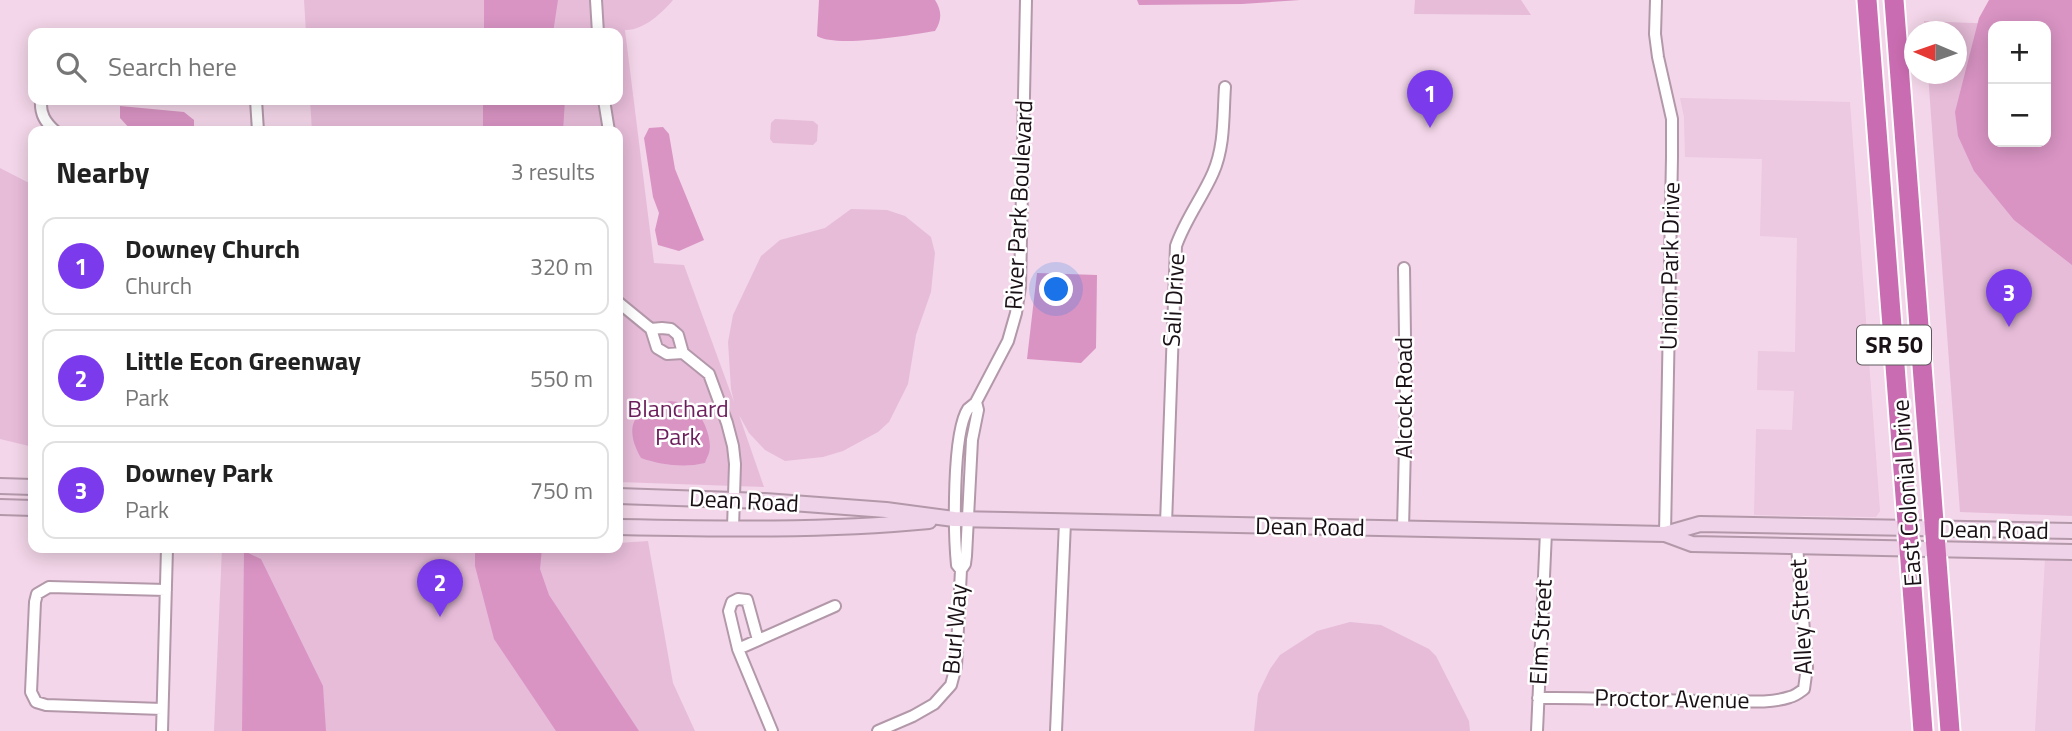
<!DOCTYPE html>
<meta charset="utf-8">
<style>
:root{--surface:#fff;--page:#f2f2f2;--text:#222;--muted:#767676;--line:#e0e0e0;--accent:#7c3aed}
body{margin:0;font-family:"Titillium Web",sans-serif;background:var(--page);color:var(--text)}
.controls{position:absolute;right:21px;top:21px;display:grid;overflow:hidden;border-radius:14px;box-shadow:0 4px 18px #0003}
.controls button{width:63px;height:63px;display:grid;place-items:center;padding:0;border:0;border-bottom:2px solid var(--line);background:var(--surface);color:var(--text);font:35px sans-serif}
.compass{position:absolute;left:1904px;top:21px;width:63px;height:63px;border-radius:50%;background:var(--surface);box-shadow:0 4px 18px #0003;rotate:272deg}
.you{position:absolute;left:1057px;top:290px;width:24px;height:24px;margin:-18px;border:5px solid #fff;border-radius:50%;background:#1a73e8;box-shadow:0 0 0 10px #1a73e833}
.badge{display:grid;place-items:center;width:46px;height:46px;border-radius:50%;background:var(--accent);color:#fff;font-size:23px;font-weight:700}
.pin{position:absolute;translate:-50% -58px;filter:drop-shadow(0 2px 4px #0008)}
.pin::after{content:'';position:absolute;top:37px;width:24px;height:21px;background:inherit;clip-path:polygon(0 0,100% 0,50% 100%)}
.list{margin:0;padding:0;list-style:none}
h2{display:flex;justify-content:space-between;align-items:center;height:91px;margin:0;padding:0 28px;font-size:30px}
h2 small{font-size:23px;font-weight:400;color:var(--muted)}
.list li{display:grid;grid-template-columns:46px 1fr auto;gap:21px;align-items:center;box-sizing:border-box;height:98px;margin:0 14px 14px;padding:0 14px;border:2px solid var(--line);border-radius:14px}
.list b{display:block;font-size:26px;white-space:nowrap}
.list p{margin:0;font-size:23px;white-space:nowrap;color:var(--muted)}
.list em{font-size:23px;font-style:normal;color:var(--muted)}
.icon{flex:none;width:38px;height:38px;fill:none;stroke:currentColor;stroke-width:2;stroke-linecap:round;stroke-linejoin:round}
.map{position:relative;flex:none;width:2072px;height:731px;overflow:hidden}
.search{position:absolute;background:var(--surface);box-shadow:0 4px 18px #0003;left:28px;top:28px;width:595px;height:77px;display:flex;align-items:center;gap:18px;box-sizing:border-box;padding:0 24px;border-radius:14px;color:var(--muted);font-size:26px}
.panel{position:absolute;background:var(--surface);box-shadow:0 4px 18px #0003;left:28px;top:126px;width:595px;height:427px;border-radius:14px}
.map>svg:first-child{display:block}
</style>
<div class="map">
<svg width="2072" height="731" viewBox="0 0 2072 731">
<rect width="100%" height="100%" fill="#f3d6e9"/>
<path fill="#ecc8e1" d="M 1680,98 L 1850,102 L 1880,511 L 1876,517 L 1754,515 L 1756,429 L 1792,430 L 1794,391 L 1757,390 L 1758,351 L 1795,352 L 1797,238 L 1760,236 L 1762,159 L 1685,157 L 1684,117 Z
M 2045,559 L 2072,560 L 2072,731 L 2035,731 Z"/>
<path fill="#e7bcd9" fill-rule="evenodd" d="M 304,0 L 673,0 C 662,13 643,31 625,30 L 654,263 L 684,265 L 734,402 L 731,389 L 728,342 L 733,315 L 761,256 L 780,240 L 825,228 L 851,209 L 887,210 L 905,216 L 931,237 L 935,253 L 931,292 L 916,335 L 908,384 L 889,422 L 878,432 L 843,451 L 823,457 L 785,461 L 765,450 L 749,433 L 739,415 L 764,487 L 618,482 L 618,131 L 312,131 L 310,100 L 618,100 L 618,33 L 306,33 Z
M 1415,0 L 1521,0 L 1531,15 L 1414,14 Z
M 1924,21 L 2072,27 L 2072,516 L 1960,512 L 1928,74 L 1956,74 L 1956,32 L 1925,31 ZM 1993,26 L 2046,26 L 2046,142 L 1993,142 Z
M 775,119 L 813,121 L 818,125 L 817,141 L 813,145 L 773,143 L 770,139 L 771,123 Z
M 0,168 L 33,185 L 33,447 L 0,439 Z
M 648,541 L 673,683 L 695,731 L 214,731 L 222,548 L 400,548 L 438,550 L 495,548 L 618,548 L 618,543 Z
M 1350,622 L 1381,625 L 1429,649 L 1436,656 L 1469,721 L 1470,731 L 1254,731 L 1258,694 L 1270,669 L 1280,655 L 1317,631 Z"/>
<path fill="#d994c4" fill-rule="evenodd" d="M 484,0 L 558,0 L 553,33 L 484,33 Z
M 819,0 L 935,0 C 942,11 942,20 935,31 C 910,35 836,48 817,36 Z
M 1137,0 L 1300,0 L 1242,4 L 1139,5 Z
M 1989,0 L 2072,0 L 2072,265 L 2014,220 L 1974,171 L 1958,136 L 1955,112 L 1979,18 ZM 1993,26 L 2046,26 L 2046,142 L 1993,142 Z
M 483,100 L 565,100 L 563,131 L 483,131 Z
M 120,106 L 184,112 L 194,120 L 194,131 L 132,131 L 120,118 Z
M 663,127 L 669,134 L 675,169 L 704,240 L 679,251 L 658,245 L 655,230 L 659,213 L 653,197 L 644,138 L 649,128 Z
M 1037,273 L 1097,275 L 1096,348 L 1081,363 L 1027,359 Z
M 671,401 C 678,402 686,403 692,407 C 703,415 713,440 709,453 C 708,456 706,459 705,463 C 684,468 661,465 641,458 C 622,425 635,407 671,401 Z
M 475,548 L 542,548 L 540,569 L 549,595 L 639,731 L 556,731 L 494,639 L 475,566 Z
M 244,551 L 261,559 L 323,686 L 326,731 L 242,731 Z"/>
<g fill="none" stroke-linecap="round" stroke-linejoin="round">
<g stroke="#b398aa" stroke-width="14">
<path id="street" d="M 596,0 L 598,33
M 1656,0 L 1655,34 L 1658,57 L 1672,119 L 1672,157 L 1665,534
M 41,100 C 40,114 45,122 55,131
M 256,100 L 258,131
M 604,100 L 609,131
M 618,302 L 651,329 L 657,348 L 667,354 L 683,353
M 651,329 L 662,328 L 671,329 L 678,335 L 683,353 L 709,374 L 727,423 L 733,446 L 735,464 L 733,528
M 1166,524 L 1176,246 C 1185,220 1202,198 1213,173 C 1225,146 1223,115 1225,87
M 1403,529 L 1406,404 L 1404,268
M 961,570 L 957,565 C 954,534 952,433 968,409 C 969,408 976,403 976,402 L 1008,341 L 1016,313 L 1020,287 L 1026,0
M 758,640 L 747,600 L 738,599 L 732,602 L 729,611 L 738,649 L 772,731
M 738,649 L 835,606
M 1538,698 C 1599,697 1660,701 1721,701 C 1743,701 1769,704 1790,697 C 1795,696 1800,692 1804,689 L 1807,667 L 1797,546
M 162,709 L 46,705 L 36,702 L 31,692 L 35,602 L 37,594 L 49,587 L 166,590
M 162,731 L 167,548
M 878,731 L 913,716 L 934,704 L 951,685 L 956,666 L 961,570 L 965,564 L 966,556 L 972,440 L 978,410 L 976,402
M 1056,731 L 1065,522
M 1537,731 L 1546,532"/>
</g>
<g stroke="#b398aa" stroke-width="18">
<path id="secondary" d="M 0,486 L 33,487
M 618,496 L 765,501 L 886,510 L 954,519 L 1665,534 L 1700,524 L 2072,531
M 0,507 L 33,508
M 618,527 C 721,529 826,531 929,521
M 1665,534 L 1692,544 L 2072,552"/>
</g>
<g stroke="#fff" stroke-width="23">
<path id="highway" d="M 1867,0 L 1923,731
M 1894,0 L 1950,731"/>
</g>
<use href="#street" stroke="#fff" stroke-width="10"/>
<use href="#secondary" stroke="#efd3e8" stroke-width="14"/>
<use href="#highway" stroke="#ca6cb1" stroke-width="19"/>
</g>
<g text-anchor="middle" stroke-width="5" stroke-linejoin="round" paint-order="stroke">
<rect fill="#fff" stroke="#5f585d" stroke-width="2" x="1857" y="325.5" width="74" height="39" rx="5"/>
<g font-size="23" font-weight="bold" fill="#1a1117">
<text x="1894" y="353">SR 50</text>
</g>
<g font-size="24" fill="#1a1117" stroke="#fff">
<text transform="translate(1019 205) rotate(-87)" y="8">River Park Boulevard</text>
<text transform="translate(1670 266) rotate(-89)" y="8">Union Park Drive</text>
<text transform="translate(1174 300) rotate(-87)" y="8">Sali Drive</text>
<text transform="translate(1404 398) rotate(-90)" y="8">Alcock Road</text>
<text transform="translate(1907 493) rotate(-94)" y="8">East Colonial Drive</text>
<text transform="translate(744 501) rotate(3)" y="8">Dean Road</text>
<text transform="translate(1310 527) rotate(1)" y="8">Dean Road</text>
<text transform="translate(1994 530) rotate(1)" y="8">Dean Road</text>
<text transform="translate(1801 617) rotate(-93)" y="8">Alley Street</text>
<text transform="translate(955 629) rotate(-85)" y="8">Burl Way</text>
<text transform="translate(1541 632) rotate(-87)" y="8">Elm Street</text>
<text transform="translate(1672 699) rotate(1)" y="8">Proctor Avenue</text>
</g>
<g font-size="24" fill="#6d1e5c" stroke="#fff">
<text x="678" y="417">Blanchard<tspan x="678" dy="28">Park</tspan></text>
</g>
</g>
</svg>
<div class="controls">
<button>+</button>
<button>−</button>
</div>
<svg class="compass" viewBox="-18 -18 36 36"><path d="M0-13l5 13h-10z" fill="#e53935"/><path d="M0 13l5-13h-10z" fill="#767676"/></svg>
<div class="you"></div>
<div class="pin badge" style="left:1430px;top:128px">1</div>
<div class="pin badge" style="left:440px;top:617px">2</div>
<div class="pin badge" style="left:2009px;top:327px">3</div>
<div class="search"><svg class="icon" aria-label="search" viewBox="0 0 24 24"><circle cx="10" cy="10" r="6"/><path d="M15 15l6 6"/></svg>Search here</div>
<section class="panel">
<h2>Nearby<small>3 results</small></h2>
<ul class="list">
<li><span class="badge">1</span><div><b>Downey Church</b><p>Church</p></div><em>320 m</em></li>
<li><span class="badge">2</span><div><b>Little Econ Greenway</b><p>Park</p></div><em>550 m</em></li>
<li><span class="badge">3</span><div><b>Downey Park</b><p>Park</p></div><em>750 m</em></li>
</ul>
</section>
</div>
